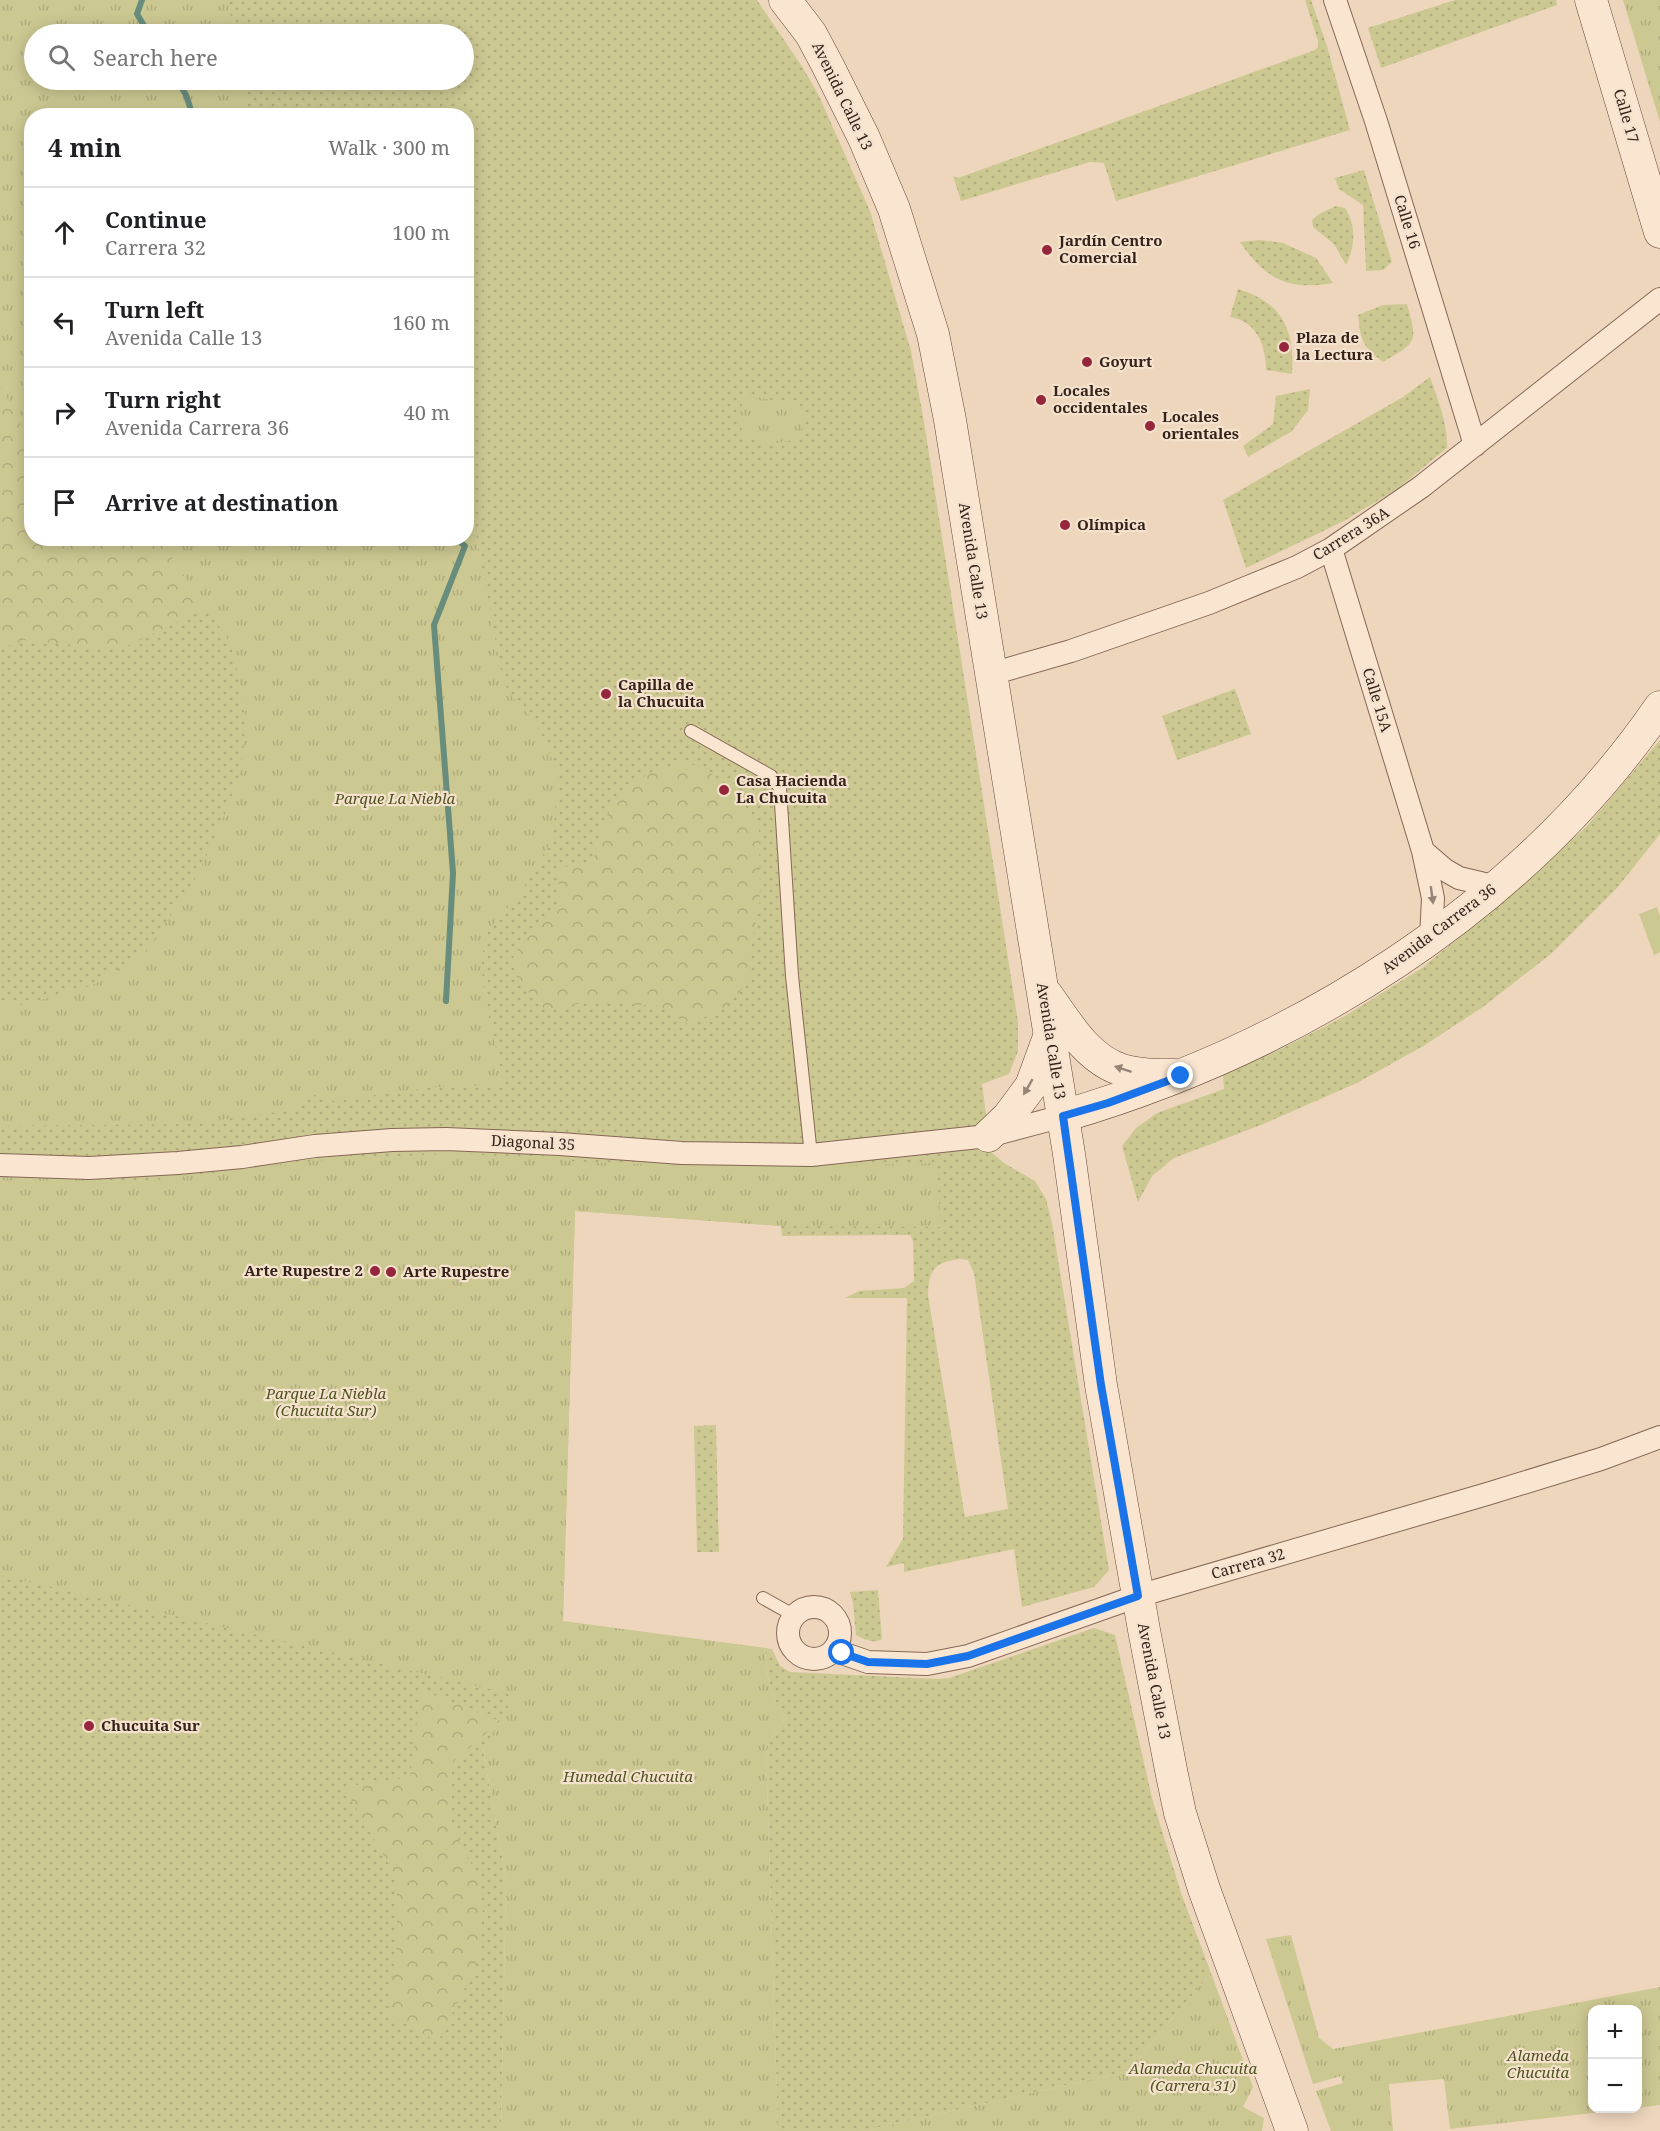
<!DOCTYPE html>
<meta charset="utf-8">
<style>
:root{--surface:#fff;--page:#f6f6f6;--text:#202124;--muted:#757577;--line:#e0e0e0}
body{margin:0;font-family:"Noto Serif",serif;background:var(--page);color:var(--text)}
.controls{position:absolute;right:18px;bottom:18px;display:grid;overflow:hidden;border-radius:12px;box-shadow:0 3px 15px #0003}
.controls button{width:54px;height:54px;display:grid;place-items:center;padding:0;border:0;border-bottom:2px solid var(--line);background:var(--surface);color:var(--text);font:30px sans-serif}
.stop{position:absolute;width:18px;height:18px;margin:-14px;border:4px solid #1a73e8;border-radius:50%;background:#fff}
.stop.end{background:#1a73e8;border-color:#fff;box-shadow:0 2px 6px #0008}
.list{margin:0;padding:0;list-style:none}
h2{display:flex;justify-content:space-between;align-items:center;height:78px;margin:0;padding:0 24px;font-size:26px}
h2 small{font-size:20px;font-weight:400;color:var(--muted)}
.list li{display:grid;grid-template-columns:39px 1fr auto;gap:18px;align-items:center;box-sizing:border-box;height:90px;padding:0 24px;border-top:2px solid var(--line)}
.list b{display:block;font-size:22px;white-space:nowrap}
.list p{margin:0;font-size:20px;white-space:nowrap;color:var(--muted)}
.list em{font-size:20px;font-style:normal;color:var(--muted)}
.icon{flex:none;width:33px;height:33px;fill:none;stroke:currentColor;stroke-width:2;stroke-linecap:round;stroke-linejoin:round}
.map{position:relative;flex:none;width:1660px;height:2131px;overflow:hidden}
.search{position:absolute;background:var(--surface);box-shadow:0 3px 15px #0003;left:24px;top:24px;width:450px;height:66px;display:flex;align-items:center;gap:15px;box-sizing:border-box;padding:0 21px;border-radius:33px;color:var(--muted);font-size:22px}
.panel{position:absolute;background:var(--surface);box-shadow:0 3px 15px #0003;left:24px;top:108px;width:450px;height:438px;border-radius:24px}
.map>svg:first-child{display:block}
</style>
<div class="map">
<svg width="1660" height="2131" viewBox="0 0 1660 2131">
<defs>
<pattern id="grass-dots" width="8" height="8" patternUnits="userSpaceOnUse" patternTransform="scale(1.5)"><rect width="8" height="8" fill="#ccc892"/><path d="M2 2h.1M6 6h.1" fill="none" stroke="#b0ac7d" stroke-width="1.8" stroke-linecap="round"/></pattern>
<pattern id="forest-crowns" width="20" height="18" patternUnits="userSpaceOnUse" patternTransform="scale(1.5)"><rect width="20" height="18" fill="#ccc892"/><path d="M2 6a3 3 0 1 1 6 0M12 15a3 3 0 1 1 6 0" fill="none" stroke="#b0ac7d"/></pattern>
<pattern id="park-tufts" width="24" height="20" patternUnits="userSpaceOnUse" patternTransform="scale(1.5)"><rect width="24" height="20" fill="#ccc892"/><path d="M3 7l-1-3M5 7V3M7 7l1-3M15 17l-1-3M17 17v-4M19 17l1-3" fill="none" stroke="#b0ac7d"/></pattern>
</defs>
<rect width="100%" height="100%" fill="#eed6bd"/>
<path fill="url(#grass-dots)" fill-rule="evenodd" d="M 0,0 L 757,0 L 803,68 L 819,96 L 870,211 L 911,351 L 924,422 L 1018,1022 L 1018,1051 L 1009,1074 L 982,1084 L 991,1152 L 1004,1163 L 1035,1181 L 1046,1199 L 1052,1223 L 1109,1570 L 1094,1587 L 1022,1607 L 1014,1549 L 904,1572 L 904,1563 L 886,1567 L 903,1539 L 907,1298 L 845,1298 L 859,1291 L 904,1288 L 914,1281 L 913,1241 L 910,1235 L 782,1236 L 781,1226 L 575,1211 L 563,1621 L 483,1750 L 506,1879 L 501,2131 L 0,2131 ZM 34,34 L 464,34 L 464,80 L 34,80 ZM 32,116 L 466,116 L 466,538 L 32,538 ZM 959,1259 L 968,1260 L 974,1273 L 1008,1509 L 965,1517 L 928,1295 C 929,1269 934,1263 959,1259 Z
M 1305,0 L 1311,0 L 1327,46 L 1350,130 L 1116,201 L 1104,163 L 1090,162 L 961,201 L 953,176 L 958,178 L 1315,50 L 1318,47 L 1318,41 Z
M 1455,0 L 1556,0 L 1557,5 L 1381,68 L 1368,28 Z
M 1364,170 L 1392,262 L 1383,270 L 1366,271 L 1363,205 L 1339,189 L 1335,178 Z
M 1336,206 L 1345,208 C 1357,227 1355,246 1346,265 L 1334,244 L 1313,227 L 1312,220 L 1319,214 Z
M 1260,240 L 1283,243 L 1316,258 L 1333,283 C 1289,291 1265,279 1240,242 Z
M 1238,289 C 1282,302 1295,330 1292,374 L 1266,370 C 1266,346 1257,321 1230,317 Z
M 1407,304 C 1418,343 1417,342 1383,362 C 1362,345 1361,342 1358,315 L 1383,305 Z
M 1430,377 C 1438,400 1448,424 1447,448 L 1397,489 L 1344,521 L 1246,568 L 1223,500 L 1403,397 Z
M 1310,389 L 1308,410 L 1292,431 L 1248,457 L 1243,446 L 1273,424 L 1276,396 Z
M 1235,689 L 1251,734 L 1177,760 L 1162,716 Z
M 1660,740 L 1660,834 L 1617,888 L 1552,953 L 1483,1007 L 1425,1045 L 1357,1083 L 1261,1125 L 1174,1158 L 1152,1176 L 1138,1202 L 1122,1146 L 1136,1128 L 1157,1113 L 1224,1089 L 1223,1074 L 1279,1050 L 1345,1016 L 1422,968 L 1516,890 L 1586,827 Z
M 716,1425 L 719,1552 L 697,1552 L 694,1426 Z
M 878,1590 L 882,1639 C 874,1644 865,1640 856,1635 L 853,1603 L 850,1592 Z
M 1094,1628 L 1115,1635 L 1152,1798 L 1181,1893 L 1211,1973 L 1128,2071 L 863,2131 L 778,2131 L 766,1752 L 775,1731 L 787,1718 C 769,1698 767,1673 765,1648 L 772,1649 L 780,1666 L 790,1672 L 937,1679 L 949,1678 Z"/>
<path fill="url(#forest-crowns)" d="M 0,396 L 31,412 L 32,538 L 220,539 L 225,599 L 119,650 L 25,640 L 0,649 Z
M 680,763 L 692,764 L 717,777 L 745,805 L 759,831 L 760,900 L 752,942 L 749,981 L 728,1005 L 689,1025 L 660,1006 L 586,1002 L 546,1010 L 520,984 L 511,961 L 530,929 L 548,918 L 559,905 L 560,892 L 557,873 L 572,863 L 585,866 L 594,860 C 605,804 624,778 680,763 Z
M 421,1690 L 500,1721 L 452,1763 L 452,1827 L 478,1876 L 483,1909 L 478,1962 L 438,2042 L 388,2014 L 397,1943 L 397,1878 L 344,1787 L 410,1777 Z"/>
<path fill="url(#park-tufts)" d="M 0,0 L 228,0 L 234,34 L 34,34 L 34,80 L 243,80 L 250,115 L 32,116 L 31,440 L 26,436 L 0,383 Z
M 1623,0 L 1660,0 L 1660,122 Z
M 744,395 L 800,405 L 805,423 L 797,438 C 775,446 765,445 743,436 L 739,417 Z
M 467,513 L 473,517 L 503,681 L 512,697 L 531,717 L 544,739 L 558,774 L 553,838 L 520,894 L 488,930 L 481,960 L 485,999 L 504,1085 L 434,1087 L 333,1101 L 309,1093 L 292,1110 L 190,1124 L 0,1126 L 0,1000 L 23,1005 L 93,985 L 146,952 L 197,876 L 221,824 L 241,771 L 246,722 L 233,647 L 159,539 L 466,538 Z
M 463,1153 C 620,1168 778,1168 936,1163 L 941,1227 L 782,1226 L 575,1211 L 563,1621 L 765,1648 C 767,1673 769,1698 787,1718 L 775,1731 L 766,1752 L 778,2131 L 501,2131 L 506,1879 L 483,1750 L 515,1695 L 0,1575 L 0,1174 L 140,1182 L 307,1161 Z
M 1291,1935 L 1319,2038 L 1333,2049 L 1660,1987 L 1660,2105 L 1638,2108 L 1638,2010 L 1592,2010 L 1592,2108 L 1630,2109 L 1450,2129 L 1444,2079 L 1389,2084 L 1393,2131 L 1331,2131 L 1316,2091 L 1343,2083 L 1341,2076 L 1313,2084 L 1266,1939 Z
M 1211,1973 L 1253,2087 L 1243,2107 L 1264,2118 L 1262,2131 L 863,2131 L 1128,2071 Z"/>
<path fill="#ccc892" d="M 1657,907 L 1660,916 L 1660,952 L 1654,955 L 1639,914 Z"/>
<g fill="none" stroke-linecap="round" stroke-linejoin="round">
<path stroke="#698d7d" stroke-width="6" d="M 142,0 L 137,14 L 149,34
M 177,80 L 186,95 L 193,116
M 446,1001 L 453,873 L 434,625 L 465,546 L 455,538"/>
<g stroke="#866756" stroke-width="14">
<path id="lane" d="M 691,731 L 771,776 L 780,788 L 792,976 L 811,1155
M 763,1598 L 795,1616"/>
</g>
<g stroke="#866756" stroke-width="24">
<path id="street" d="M 1335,0 L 1376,121 L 1475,445
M 1331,549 L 1423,851 L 1433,898 L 1431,939
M 991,674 L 1071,651 L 1209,603 L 1297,567 L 1331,549 L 1421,487 L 1660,299
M 1423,851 L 1445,870 L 1459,878 L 1497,887
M 0,1165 L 89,1168 L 178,1163 L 242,1157 L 315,1146 L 392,1140 L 446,1139 L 560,1144 L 682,1153 L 811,1155 L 988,1136 L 1063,1116
M788 1633a26 26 0 1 1 52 0a26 26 0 1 1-52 0Z
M 835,1648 L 842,1653 L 868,1662 L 927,1664 L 968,1656 L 1138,1596 L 1487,1494 L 1601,1459 L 1660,1437"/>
</g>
<g stroke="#68483a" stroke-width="33">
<path id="secondary" d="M 785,0 L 811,34 L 828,66 L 864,138 L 894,209 L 933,334 L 950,420 L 1069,1154 L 1101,1385 L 1144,1630 L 1172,1775 L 1180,1813 L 1204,1889 L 1292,2131
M 1591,0 L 1660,232
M 1047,995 C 1067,1023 1087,1059 1122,1070 C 1139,1075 1157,1075 1174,1075
M 1063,1116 C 1296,1048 1521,909 1660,707
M 988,1136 L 1008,1117 L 1031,1086 L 1049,1037"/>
</g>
<use href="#lane" stroke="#f9e5d0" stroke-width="12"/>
<use href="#street" stroke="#f9e5d0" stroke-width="22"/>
<use href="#secondary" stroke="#f9e5d0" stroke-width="32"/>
</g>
<defs><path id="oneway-solid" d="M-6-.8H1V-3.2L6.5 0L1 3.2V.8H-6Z" transform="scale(1.5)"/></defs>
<g fill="#978476">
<use href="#oneway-solid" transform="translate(1432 895) rotate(82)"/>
<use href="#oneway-solid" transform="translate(1123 1069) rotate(-162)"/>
<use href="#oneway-solid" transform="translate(1028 1087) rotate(120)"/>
</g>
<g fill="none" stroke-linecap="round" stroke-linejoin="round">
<path stroke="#1a73e8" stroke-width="8" d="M 842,1653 L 868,1662 L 927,1664 L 968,1656 L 1138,1596 L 1101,1385 L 1063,1116 L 1108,1103 L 1181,1076"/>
</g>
<g fill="#96263b" stroke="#f5e2cd" stroke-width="2">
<circle cx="1047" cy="250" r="6"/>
<circle cx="1284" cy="347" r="6"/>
<circle cx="1087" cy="362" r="6"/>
<circle cx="1041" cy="400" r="6"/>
<circle cx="1150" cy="426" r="6"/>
<circle cx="1065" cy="525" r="6"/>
<circle cx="606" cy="694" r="6"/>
<circle cx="724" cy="790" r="6"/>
<circle cx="375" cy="1271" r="6"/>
<circle cx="391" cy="1272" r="6"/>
<circle cx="89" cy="1726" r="6"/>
</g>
<g text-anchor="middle" stroke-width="4.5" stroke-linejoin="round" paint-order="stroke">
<g font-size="15" fill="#35231b" stroke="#f5e2cd">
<text transform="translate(842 96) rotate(64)" y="5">Avenida Calle 13</text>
<text transform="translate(1626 116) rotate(74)" y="5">Calle 17</text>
<text transform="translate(1407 222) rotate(73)" y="5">Calle 16</text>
<text transform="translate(1351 534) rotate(-32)" y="5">Carrera 36A</text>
<text transform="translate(973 561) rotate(81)" y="5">Avenida Calle 13</text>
<text transform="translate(1377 700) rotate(73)" y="5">Calle 15A</text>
<text transform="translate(1439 929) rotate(-37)" y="5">Avenida Carrera 36</text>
<text transform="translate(1051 1041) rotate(81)" y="5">Avenida Calle 13</text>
<text transform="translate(533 1143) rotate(3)" y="5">Diagonal 35</text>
<text transform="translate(1248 1564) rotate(-16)" y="5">Carrera 32</text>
<text transform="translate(1154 1681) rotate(79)" y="5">Avenida Calle 13</text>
</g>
<g font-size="15" font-weight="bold" fill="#35231b" stroke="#f5e2cd" text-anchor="start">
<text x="1059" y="246">Jardín Centro<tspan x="1059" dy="17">Comercial</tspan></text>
<text x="1296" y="343">Plaza de<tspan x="1296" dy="17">la Lectura</tspan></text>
<text x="1099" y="367">Goyurt</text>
<text x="1053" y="396">Locales<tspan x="1053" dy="17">occidentales</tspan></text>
<text x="1162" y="422">Locales<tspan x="1162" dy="17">orientales</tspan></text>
<text x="1077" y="530">Olímpica</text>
<text x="618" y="690">Capilla de<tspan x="618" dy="17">la Chucuita</tspan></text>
<text x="736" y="786">Casa Hacienda<tspan x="736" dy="17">La Chucuita</tspan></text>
<text x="363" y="1276" text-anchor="end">Arte Rupestre 2</text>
<text x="403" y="1277">Arte Rupestre</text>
<text x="101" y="1731">Chucuita Sur</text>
</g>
<g font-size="15" font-style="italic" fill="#4f5221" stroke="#f5e2cd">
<text x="395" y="804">Parque La Niebla</text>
<text x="326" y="1399">Parque La Niebla<tspan x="326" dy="17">(Chucuita Sur)</tspan></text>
<text x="628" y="1782">Humedal Chucuita</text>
<text x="1538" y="2061">Alameda<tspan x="1538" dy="17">Chucuita</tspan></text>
<text x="1193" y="2074">Alameda Chucuita<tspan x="1193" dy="17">(Carrera 31)</tspan></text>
</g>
</g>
</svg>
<div class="controls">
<button>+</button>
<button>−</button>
</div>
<div class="stop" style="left:842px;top:1653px"></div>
<div class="stop end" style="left:1181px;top:1076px"></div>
<div class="search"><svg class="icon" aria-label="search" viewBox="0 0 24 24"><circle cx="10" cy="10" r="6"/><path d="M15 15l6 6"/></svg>Search here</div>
<section class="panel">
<h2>4 min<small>Walk · 300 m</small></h2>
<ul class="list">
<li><svg class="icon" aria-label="ahead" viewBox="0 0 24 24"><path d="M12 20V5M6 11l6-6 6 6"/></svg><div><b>Continue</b><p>Carrera 32</p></div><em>100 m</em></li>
<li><svg class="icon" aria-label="left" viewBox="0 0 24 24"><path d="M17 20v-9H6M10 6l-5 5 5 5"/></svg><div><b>Turn left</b><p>Avenida Calle 13</p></div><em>160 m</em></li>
<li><svg class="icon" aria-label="right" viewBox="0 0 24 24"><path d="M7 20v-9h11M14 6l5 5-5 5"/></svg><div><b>Turn right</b><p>Avenida Carrera 36</p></div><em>40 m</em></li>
<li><svg class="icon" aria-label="arrive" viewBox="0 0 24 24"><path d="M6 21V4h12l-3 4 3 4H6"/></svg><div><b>Arrive at destination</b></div></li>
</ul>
</section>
</div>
